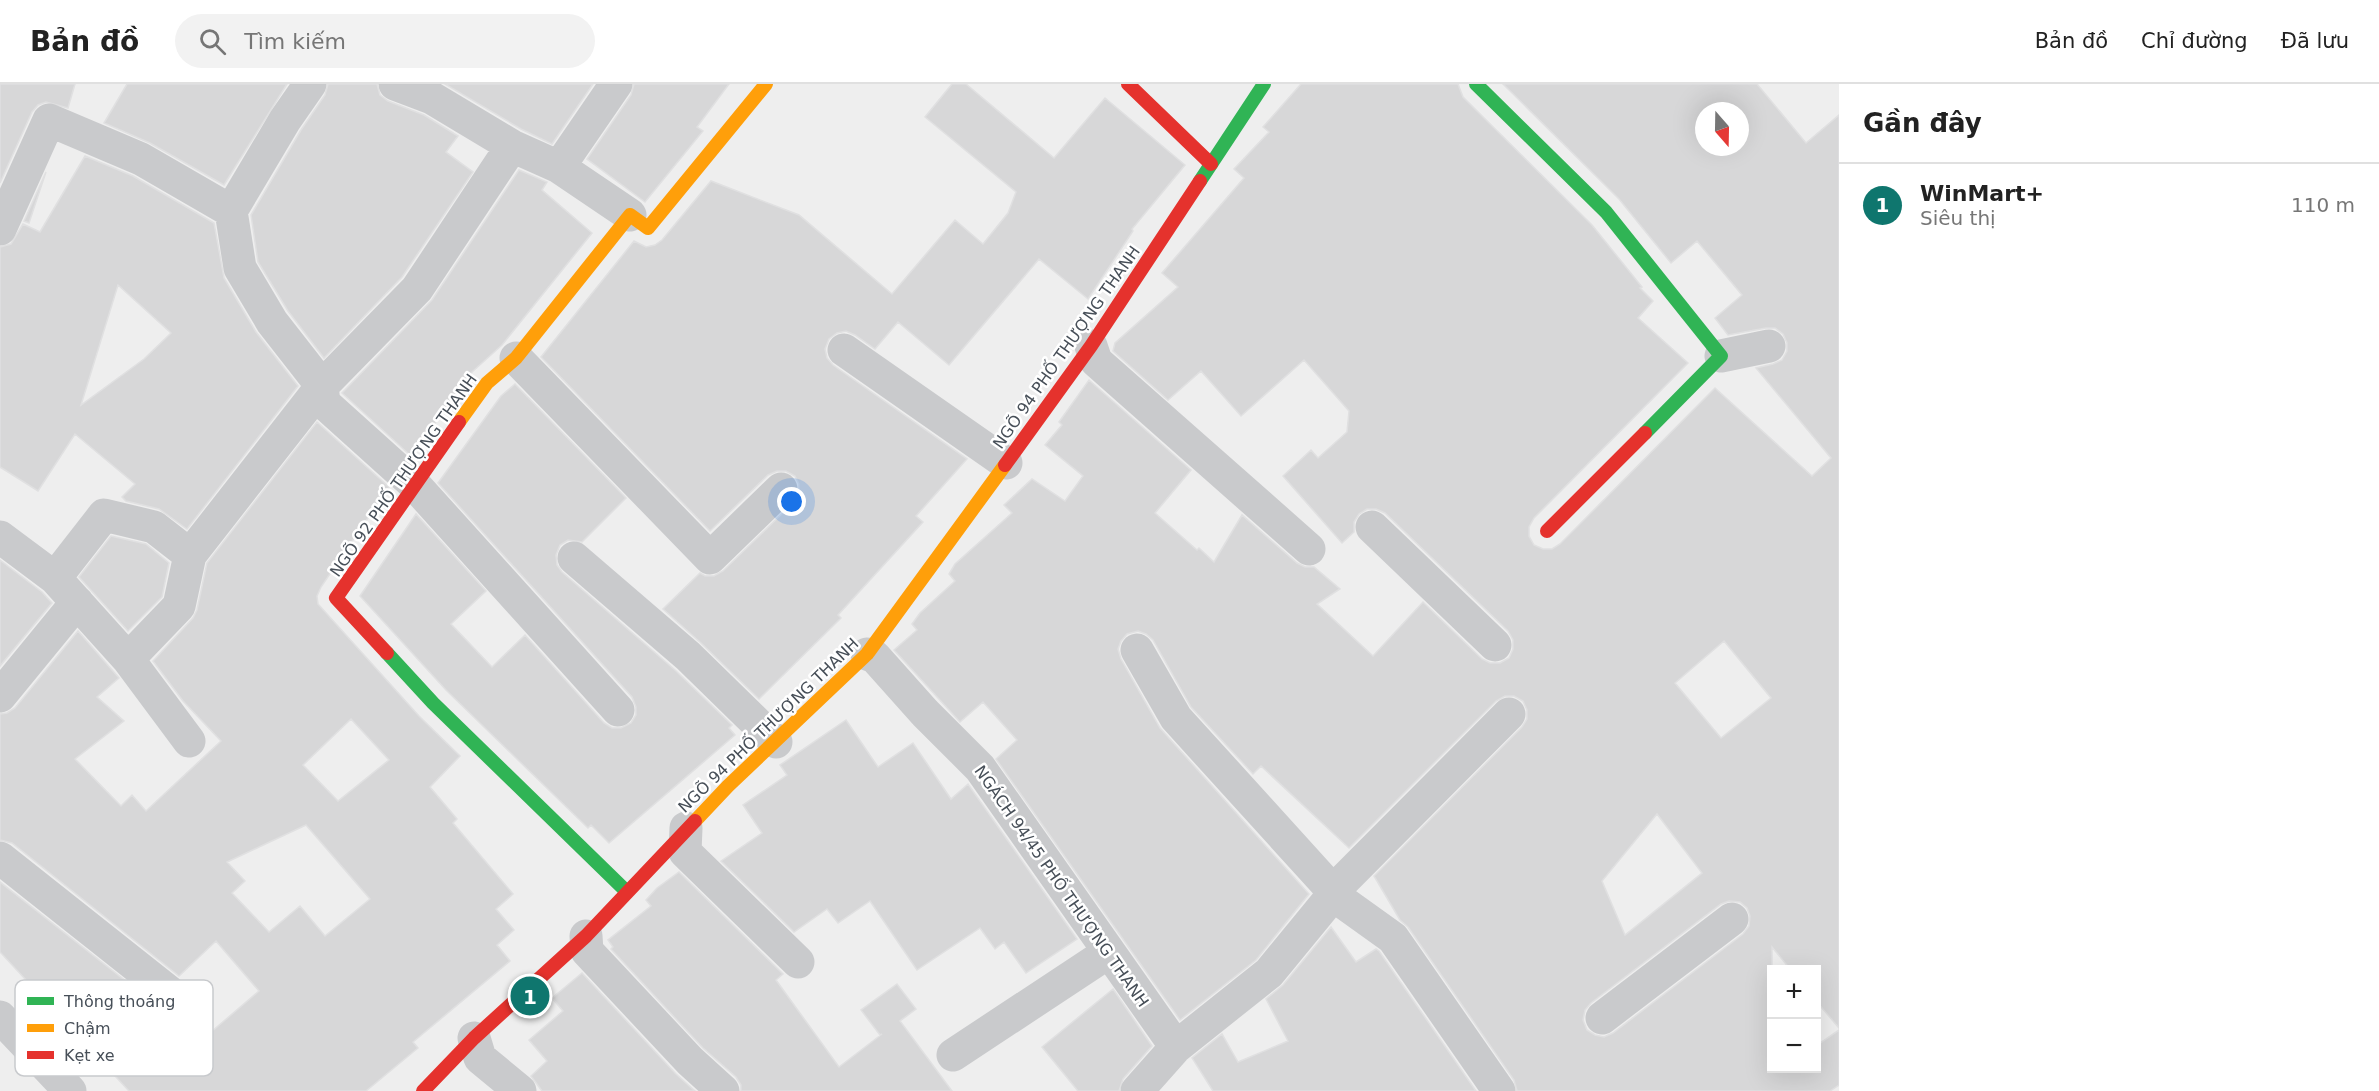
<!DOCTYPE html>
<html lang="vi">
<meta charset="utf-8">
<style>
:root{--surface:#fff;--page:#f2f2f2;--text:#222;--muted:#767676;--line:#e0e0e0;--accent:#0f766e}
body{margin:0;font-family:"DejaVu Sans",sans-serif;background:var(--page);color:var(--text)}
.controls{position:absolute;right:18px;bottom:18px;display:grid;overflow:hidden;border-radius:0px;box-shadow:0 6px 24px #0002}
.controls button{width:54px;height:54px;display:grid;place-items:center;padding:0;border:0;border-bottom:2px solid var(--line);background:var(--surface);color:var(--text);font:30px sans-serif}
.compass{position:absolute;left:1695px;top:18px;width:54px;height:54px;border-radius:50%;background:var(--surface);box-shadow:0 6px 24px #0002;rotate:160deg}
.you{position:absolute;left:792px;top:418px;width:21px;height:21px;margin:-15px;border:4px solid #fff;border-radius:50%;background:#1a73e8;box-shadow:0 0 0 9px #1a73e833}
.badge{display:grid;place-items:center;width:39px;height:39px;border-radius:50%;background:var(--accent);color:#fff;font-size:20px;font-weight:700}
.pin{position:absolute;translate:-50% -50%;border:3px solid #fff;box-shadow:0 2px 6px #0006}
.list{margin:0;padding:0;list-style:none}
h2{display:flex;justify-content:space-between;align-items:center;height:78px;margin:0;padding:0 24px;font-size:26px}
h2 small{font-size:20px;font-weight:400;color:var(--muted)}
.list li{display:grid;grid-template-columns:39px 1fr auto;gap:18px;align-items:center;box-sizing:border-box;height:84px;padding:0 24px;border-top:2px solid var(--line)}
.list b{display:block;font-size:22px;white-space:nowrap}
.list p{margin:0;font-size:20px;white-space:nowrap;color:var(--muted)}
.list em{font-size:20px;font-style:normal;color:var(--muted)}
.icon{flex:none;width:33px;height:33px;fill:none;stroke:currentColor;stroke-width:2;stroke-linecap:round;stroke-linejoin:round}
.map{position:relative;flex:none;width:1839px;height:1007px;overflow:hidden}
header{display:flex;align-items:center;gap:36px;box-sizing:border-box;height:84px;padding:0 30px;background:var(--surface);border-bottom:2px solid var(--line)}
header strong{font-size:28px}
nav{display:flex;gap:33px;margin-inline-start:auto;font-size:21px}
.search{width:420px;height:54px;background:var(--page);display:flex;align-items:center;gap:15px;box-sizing:border-box;padding:0 21px;border-radius:33px;color:var(--muted);font-size:22px}
main{display:flex}
aside{flex:1;background:var(--surface)}
.map>svg:first-child{display:block}
</style>
<header>
<strong>Bản đồ</strong>
<div class="search"><svg class="icon" aria-label="search" viewBox="0 0 24 24"><circle cx="10" cy="10" r="6"/><path d="M15 15l6 6"/></svg>Tìm kiếm</div>
<nav><a>Bản đồ</a><a>Chỉ đường</a><a>Đã lưu</a></nav>
</header>
<main>
<div class="map">
<svg width="1839" height="1007" viewBox="0 0 1839 1007">
<rect width="100%" height="100%" fill="#eee"/>
<path fill="#d7d7d8" stroke="#e0e0e1" stroke-width="1.5" fill-rule="evenodd" d="M 0,0 L 75,0 L 68,24 L 46,18 L 38,21 L 32,28 L 0,99 Z
M 127,0 L 287,0 L 224,101 L 150,59 L 104,39 Z
M 328,0 L 377,0 L 380,11 L 388,17 L 424,31 L 458,52 L 446,68 L 473,88 L 402,193 L 324,274 L 288,227 L 258,178 L 251,131 L 301,46 L 325,11 Z
M 445,0 L 593,0 L 552,60 L 521,45 Z
M 634,0 L 729,0 L 697,43 L 703,47 L 645,118 L 587,75 L 631,11 Z
M 952,0 L 966,0 L 1054,74 L 1105,14 L 1185,81 L 1132,145 L 1133,147 L 1088,215 L 1039,175 L 949,281 L 898,238 L 875,265 L 855,251 L 846,247 L 837,249 L 829,255 L 825,265 L 827,274 L 833,281 L 967,375 L 916,432 L 923,438 L 838,531 L 841,534 L 759,615 L 701,559 L 663,525 L 700,489 L 705,492 L 714,492 L 723,487 L 794,418 L 799,410 L 799,400 L 795,392 L 786,387 L 777,387 L 768,391 L 710,447 L 541,273 L 634,157 L 646,163 L 655,161 L 662,156 L 711,97 L 799,131 L 892,210 L 955,136 L 983,160 L 1008,129 L 1016,108 L 925,33 Z
M 1301,0 L 1458,0 L 1463,13 L 1592,141 L 1642,203 L 1640,204 L 1653,217 L 1638,234 L 1688,279 L 1534,434 L 1529,443 L 1529,452 L 1534,461 L 1543,465 L 1552,465 L 1560,460 L 1715,304 L 1812,392 L 1831,374 L 1756,284 L 1773,280 L 1782,276 L 1787,267 L 1787,259 L 1783,250 L 1775,244 L 1766,244 L 1728,251 L 1715,234 L 1742,211 L 1697,157 L 1671,179 L 1619,115 L 1503,0 L 1757,0 L 1806,59 L 1839,31 L 1839,944 L 1816,917 L 1816,885 L 1790,885 L 1772,863 L 1772,984 L 1816,984 L 1816,962 L 1839,946 L 1839,1001 L 1830,1007 L 1517,1007 L 1514,996 L 1408,843 L 1400,836 L 1374,792 L 1522,643 L 1527,635 L 1527,626 L 1523,617 L 1514,612 L 1505,612 L 1496,617 L 1349,764 L 1261,682 L 1253,690 L 1191,623 L 1153,556 L 1146,550 L 1138,547 L 1127,550 L 1121,557 L 1118,565 L 1121,575 L 1160,644 L 1309,810 L 1256,876 L 1180,936 L 996,675 L 1017,656 L 983,618 L 960,638 L 894,566 L 917,546 L 912,540 L 920,529 L 955,497 L 949,490 L 955,480 L 1012,429 L 1004,421 L 1032,395 L 1065,417 L 1083,392 L 1045,361 L 1062,341 L 1059,338 L 1089,296 L 1191,386 L 1155,429 L 1197,466 L 1199,464 L 1214,478 L 1242,431 L 1297,479 L 1305,483 L 1314,483 L 1340,505 L 1317,520 L 1373,572 L 1423,518 L 1482,575 L 1490,579 L 1500,579 L 1509,574 L 1513,565 L 1513,556 L 1508,547 L 1385,429 L 1376,425 L 1367,425 L 1359,430 L 1354,438 L 1354,448 L 1342,459 L 1283,392 L 1311,366 L 1318,374 L 1347,348 L 1349,327 L 1304,276 L 1241,332 L 1201,287 L 1168,316 L 1113,267 L 1115,259 L 1178,203 L 1162,189 L 1244,94 L 1234,85 L 1269,48 L 1263,43 ZM 1704,27 L 1740,27 L 1740,63 L 1704,63 ZM 1724,557 L 1771,614 L 1721,654 L 1675,599 ZM 1657,730 L 1702,789 L 1625,851 L 1602,797 ZM 1729,817 L 1740,818 L 1747,824 L 1750,832 L 1749,842 L 1743,850 L 1613,949 L 1604,953 L 1595,951 L 1587,946 L 1583,936 L 1585,926 L 1591,919 L 1721,820 Z
M 85,72 L 133,92 L 214,139 L 224,194 L 256,248 L 298,302 L 187,445 L 159,425 L 126,417 L 122,413 L 135,400 L 75,350 L 38,407 L 0,383 L 0,163 L 11,160 L 23,140 L 40,148 ZM 118,201 L 171,249 L 144,275 L 81,321 Z
M 519,86 L 547,98 L 542,106 L 592,149 L 502,261 L 472,288 L 411,372 L 342,309 L 432,216 Z
M 46,88 L 29,139 L 24,137 Z
M 515,300 L 626,414 L 582,458 L 568,456 L 560,461 L 556,471 L 557,481 L 562,488 L 675,586 L 732,641 L 729,644 L 735,651 L 609,759 L 591,741 L 588,744 L 446,606 L 360,512 L 416,430 L 486,507 L 451,540 L 492,583 L 525,551 L 604,639 L 612,644 L 621,644 L 631,639 L 636,631 L 636,623 L 632,613 L 438,399 L 501,312 Z
M 317,338 L 389,403 L 321,503 L 317,512 L 318,520 L 419,632 L 460,672 L 430,703 L 457,735 L 453,739 L 513,810 L 496,825 L 514,846 L 497,861 L 510,877 L 413,958 L 418,964 L 366,1007 L 129,1007 L 0,868 L 0,798 L 174,935 L 197,960 L 259,907 L 216,857 L 179,892 L 12,759 L 0,756 L 0,630 L 7,629 L 15,624 L 78,547 L 119,594 L 97,613 L 124,637 L 75,675 L 121,722 L 132,711 L 146,727 L 221,657 L 183,617 L 153,577 L 193,534 L 197,526 L 207,479 ZM 351,635 L 389,676 L 338,717 L 303,681 ZM 306,741 L 370,815 L 325,852 L 300,822 L 269,848 L 232,809 L 245,797 L 227,778 Z
M 111,452 L 146,460 L 169,479 L 162,513 L 128,547 L 79,493 Z
M 0,476 L 42,508 L 52,519 L 0,582 Z
M 846,636 L 878,683 L 913,659 L 951,715 L 968,700 L 1077,855 L 1026,889 L 1004,858 L 995,865 L 980,844 L 917,886 L 870,817 L 838,839 L 827,825 L 794,848 L 721,777 L 762,749 L 743,721 L 787,691 L 780,681 Z
M 679,788 L 783,890 L 776,896 L 839,983 L 882,950 L 880,951 L 861,926 L 897,900 L 916,925 L 900,937 L 952,1007 L 741,1007 L 741,1001 L 736,993 L 703,964 L 611,865 L 613,863 L 608,856 L 651,822 L 646,816 L 657,804 Z
M 1331,843 L 1356,878 L 1376,865 L 1379,867 L 1476,1007 L 1213,1007 L 1192,974 L 1222,950 L 1238,978 L 1288,957 L 1266,915 L 1283,901 Z
M 582,889 L 676,990 L 695,1007 L 542,1007 L 531,992 L 547,977 L 529,956 L 563,927 L 552,914 Z
M 1113,905 L 1152,962 L 1123,995 L 1119,1007 L 1078,1007 L 1042,963 Z"/>
<g fill="none" stroke-linecap="round" stroke-linejoin="round">
<path stroke="#c9cacc" stroke-width="33" d="M 310,0 L 285,36 L 231,127 L 240,184 L 272,238 L 322,302 L 324,319 L 414,400 L 618,626
M 395,0 L 432,14 L 512,62 L 559,83 L 630,131
M 559,83 L 616,0
M 0,145 L 49,36 L 141,75 L 231,127
M 1091,262 L 1096,277 L 1309,465
M 844,266 L 1006,379
M 1721,272 L 1769,262
M 516,274 L 710,474 L 781,405
M 1372,443 L 1495,561
M 0,453 L 55,494 L 128,575 L 179,522 L 190,471 L 322,302 L 417,205 L 512,62
M 574,474 L 688,572 L 776,658
M 55,494 L 104,431 L 154,443 L 190,471
M 1137,566 L 1176,634 L 1333,807
M 867,570 L 875,573 L 925,629 L 980,684 L 1176,963
M 128,575 L 189,657
M 0,612 L 77,518
M 686,744 L 685,768 L 798,878
M 0,774 L 183,919
M 1333,811 L 1393,854 L 1499,1007
M 586,852 L 587,867 L 690,977 L 723,1007
M 0,933 L 70,1007
M 1602,934 L 1732,835
M 474,954 L 480,974 L 520,1007
M 953,971 L 1109,868
M 1137,1007 L 1176,963 L 1269,889 L 1333,811 L 1333,807 L 1509,630"/>
<path stroke="#30b455" stroke-width="14" d="M 1476,0 L 1606,128 L 1721,272 L 1645,349
M 1200,97 L 1264,0
M 387,569 L 433,619 L 626,807"/>
<path stroke="#ff9f0a" stroke-width="14" d="M 459,338 L 487,299 L 516,274 L 630,131 L 648,144 L 766,0
M 695,737 L 728,702 L 867,570 L 1005,381"/>
<path stroke="#e5322d" stroke-width="14" d="M 1128,0 L 1211,80
M 1005,381 L 1091,262 L 1200,97
M 1547,447 L 1645,349
M 387,569 L 336,514 L 459,338
M 423,1007 L 474,954 L 586,852 L 695,737"/>
</g>
<g text-anchor="middle" stroke-width="5" stroke-linejoin="round" paint-order="stroke">
<g font-size="16" fill="#474f58" stroke="#fff">
<text transform="translate(1066 263) rotate(-55)" y="6">NGÕ 94 PHỐ THƯỢNG THANH</text>
<text transform="translate(403 391) rotate(-55)" y="6">NGÕ 92 PHỐ THƯỢNG THANH</text>
<text transform="translate(768 641) rotate(-44)" y="6">NGÕ 94 PHỐ THƯỢNG THANH</text>
<text transform="translate(1062 802) rotate(55)" y="6">NGÁCH 94/45 PHỐ THƯỢNG THANH</text>
</g>
</g>
<rect x="15" y="896" width="198" height="96" rx="9" fill="#fff" stroke="#c8cacd" stroke-width="1.5"/>
<rect x="27" y="913" width="27" height="8" fill="#30b455"/>
<rect x="27" y="940" width="27" height="8" fill="#ff9f0a"/>
<rect x="27" y="967" width="27" height="8" fill="#e5322d"/>
<g font-size="16" fill="#474f58">
<text x="64" y="923">Thông thoáng</text>
<text x="64" y="950">Chậm</text>
<text x="64" y="977">Kẹt xe</text>
</g>
</svg>
<div class="controls">
<button>+</button>
<button>−</button>
</div>
<svg class="compass" viewBox="-18 -18 36 36"><path d="M0-13l5 13h-10z" fill="#e53935"/><path d="M0 13l5-13h-10z" fill="#767676"/></svg>
<div class="you"></div>
<div class="pin badge" style="left:530px;top:912px">1</div>
</div>
<aside>
<h2>Gần đây<small></small></h2>
<ul class="list">
<li><span class="badge">1</span><div><b>WinMart+</b><p>Siêu thị</p></div><em>110 m</em></li>
</ul>
</aside>
</main>
